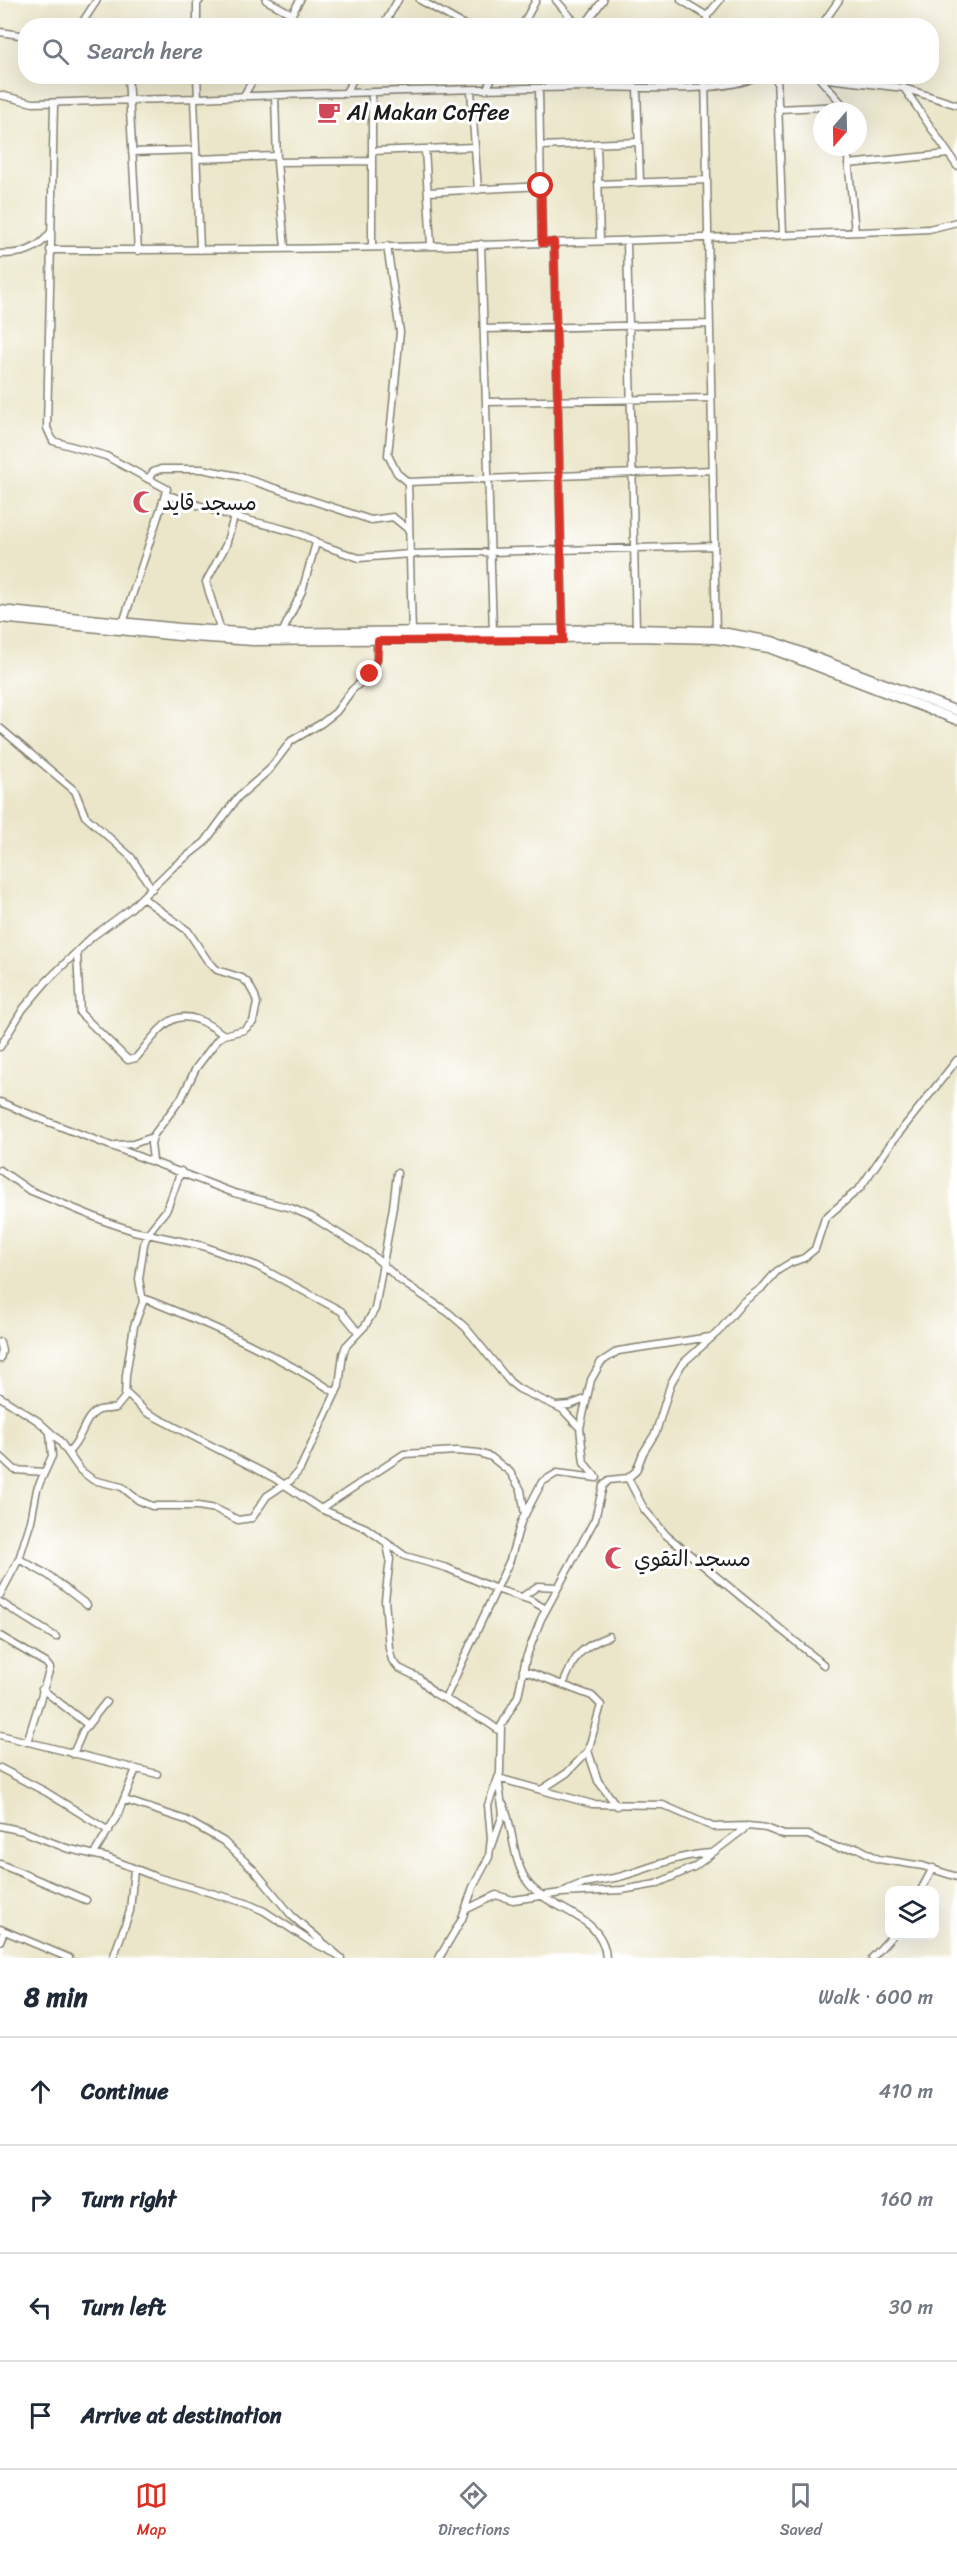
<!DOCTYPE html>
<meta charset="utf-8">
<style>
:root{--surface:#fff;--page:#f2f2f3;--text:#1f2937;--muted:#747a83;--line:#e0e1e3;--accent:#d93025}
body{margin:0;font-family:Sriracha,"Playpen Sans Arabic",sans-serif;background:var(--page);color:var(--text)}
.controls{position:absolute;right:18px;bottom:18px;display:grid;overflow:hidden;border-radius:12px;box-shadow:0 6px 24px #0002}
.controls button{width:54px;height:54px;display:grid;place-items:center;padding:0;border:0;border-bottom:2px solid var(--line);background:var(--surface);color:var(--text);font:30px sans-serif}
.compass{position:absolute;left:813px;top:102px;width:54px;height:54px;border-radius:50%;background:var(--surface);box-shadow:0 6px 24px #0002;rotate:200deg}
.stop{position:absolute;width:18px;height:18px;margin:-14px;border:4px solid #d93025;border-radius:50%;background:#fff}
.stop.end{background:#d93025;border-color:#fff;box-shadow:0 2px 6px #0008}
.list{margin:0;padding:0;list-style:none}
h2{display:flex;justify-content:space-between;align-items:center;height:78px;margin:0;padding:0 24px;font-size:26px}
h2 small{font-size:20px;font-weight:400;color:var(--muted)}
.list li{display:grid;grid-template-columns:39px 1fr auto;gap:18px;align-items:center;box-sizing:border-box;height:108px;padding:0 24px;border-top:2px solid var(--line)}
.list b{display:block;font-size:22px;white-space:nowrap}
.list em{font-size:20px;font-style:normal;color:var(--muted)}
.icon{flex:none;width:33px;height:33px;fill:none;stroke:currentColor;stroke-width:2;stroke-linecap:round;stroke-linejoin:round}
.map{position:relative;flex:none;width:957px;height:1958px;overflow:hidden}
.search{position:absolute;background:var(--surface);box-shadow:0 6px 24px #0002;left:18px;right:18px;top:18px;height:66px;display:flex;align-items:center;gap:15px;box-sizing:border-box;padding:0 21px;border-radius:24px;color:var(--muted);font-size:22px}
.sheet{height:510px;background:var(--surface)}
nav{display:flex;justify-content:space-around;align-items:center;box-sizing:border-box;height:84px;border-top:2px solid var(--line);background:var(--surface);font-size:16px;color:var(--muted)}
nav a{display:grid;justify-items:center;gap:3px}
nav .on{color:var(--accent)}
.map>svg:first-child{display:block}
</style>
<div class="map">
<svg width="957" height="1958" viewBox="0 0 957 1958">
<rect width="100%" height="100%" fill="#fff"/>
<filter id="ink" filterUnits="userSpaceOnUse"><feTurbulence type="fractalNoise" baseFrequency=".0167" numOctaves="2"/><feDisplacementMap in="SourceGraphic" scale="12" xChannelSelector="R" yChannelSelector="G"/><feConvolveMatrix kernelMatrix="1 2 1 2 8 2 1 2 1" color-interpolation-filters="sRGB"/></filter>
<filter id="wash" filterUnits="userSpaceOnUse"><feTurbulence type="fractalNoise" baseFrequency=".008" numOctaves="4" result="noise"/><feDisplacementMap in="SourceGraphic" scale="24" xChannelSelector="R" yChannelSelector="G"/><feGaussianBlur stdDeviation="1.35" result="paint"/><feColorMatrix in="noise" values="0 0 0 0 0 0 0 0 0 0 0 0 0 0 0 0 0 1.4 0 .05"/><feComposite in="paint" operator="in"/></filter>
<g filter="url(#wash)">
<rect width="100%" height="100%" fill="#ebe6c9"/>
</g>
<g filter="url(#ink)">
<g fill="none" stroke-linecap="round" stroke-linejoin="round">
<g stroke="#848172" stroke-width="9">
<path id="minor" d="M 266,0 L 292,14
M 420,0 L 466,26
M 556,0 L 578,26
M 681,0 L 707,16
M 80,26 L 97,0
M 197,26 L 197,4 L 200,0
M 285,26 L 300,0
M 383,26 L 398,0
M 522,26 L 536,0
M 584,26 L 603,0
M 707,26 L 707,16 L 720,0
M 821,26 L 839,0
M 0,32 L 26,36
M 128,76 L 138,251
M 197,76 L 198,98
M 592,76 L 595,87
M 705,76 L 716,635
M 777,76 L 783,235
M 820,78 L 904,88 L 957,105
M 820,79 L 844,106 L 845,111
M 637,88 L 640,182
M 904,88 L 957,166
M 539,89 L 542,243
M 486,90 L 493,76
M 471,91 L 478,190
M 372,93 L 372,247
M 345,94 L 355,76
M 0,95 L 33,103 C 220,98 408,89 595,87 C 634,87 726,94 757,76
M 275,96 L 277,162 L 285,248
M 243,97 L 255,76
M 194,98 L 200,250
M 54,103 L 47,428 L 53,441 L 106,456 L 167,489 L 123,623
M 778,109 L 844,106
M 597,144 L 600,241
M 540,146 L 639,142
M 847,147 L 855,232
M 425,149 L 431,245
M 372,151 L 475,147
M 132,152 L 196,150
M 197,159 L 277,156
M 277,162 L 372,161
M 848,164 L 949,154
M 598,184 L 707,180
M 429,192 L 541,186
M 627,241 L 636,629
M 554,242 L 563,633
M 481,244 L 493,632
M 387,246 L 400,332 L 388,455 L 397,473 L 408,482 L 713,470
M 50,250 C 343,251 637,242 929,229 L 957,222
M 0,254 C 21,254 37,251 50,233
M 484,329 L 710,324
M 486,402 L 711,398
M 148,479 L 153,472 L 161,469 L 202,469 L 238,476 L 371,520 L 393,517 L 409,530
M 408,482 L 412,633
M 165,494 L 234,517 L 226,545 L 206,582 L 221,631
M 234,517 C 249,521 308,532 316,543 L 302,591 L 282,633
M 316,543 L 359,558 L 410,554 L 714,546
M 0,728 L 75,791 L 85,816 L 131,857 L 152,889
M 143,898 L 188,931 L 207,960 L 217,970 L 242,978 L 248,983 L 255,996 L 257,1003 L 253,1022 L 244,1030 L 224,1035 L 218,1039 L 196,1068 L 182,1097 L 153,1136 L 151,1144 L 153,1160
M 77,952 L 80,1013 L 128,1060 L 136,1058 C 166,1021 177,1000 224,1035
M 0,1047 L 23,1009 L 46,982 L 92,937 L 130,909 L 172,868 L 205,842 L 238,797 L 269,770 L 291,741 L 322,723 L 336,712 L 352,690 L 370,674 L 377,660 L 377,641
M 0,1102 L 46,1121 L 234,1193 L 291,1208 L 312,1217 L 370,1253 L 401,1281 L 449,1313 L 466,1328 L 510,1382 L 519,1389 L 562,1409 L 580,1428
M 116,1145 L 133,1144 L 153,1137
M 0,1170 L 29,1190 L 107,1222 L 134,1231 L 203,1246 L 257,1266 L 341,1311 L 358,1332
M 143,1298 C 211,1325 275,1353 336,1393
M 0,1342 L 2,1351 L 0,1359
M 126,1393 L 146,1412 L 274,1478 L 321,1509 L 366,1528 L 405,1556 L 447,1568 L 496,1589 L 530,1600 L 546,1609
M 0,1397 L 38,1421 L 59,1440 L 80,1470 L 93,1480 L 122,1487 L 138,1500 L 152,1506 L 198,1506 L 216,1509 L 238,1520 L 252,1518 L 267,1496 L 291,1480 L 300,1469 L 339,1386 L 343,1354 L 346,1346 L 365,1326 L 375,1309 L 393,1207 L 397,1173
M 557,1406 L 570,1405 L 585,1399
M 68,1452 C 82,1441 83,1418 97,1411 C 103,1408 110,1410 116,1408 L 125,1397 L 126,1375 L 134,1326 L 143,1302 L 139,1279 L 144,1244 L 148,1233 L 167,1209 L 181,1171
M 0,1456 L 15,1470 L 44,1472
M 595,1476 L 584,1463 L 580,1428 L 591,1380 L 601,1362 L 618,1351 L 710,1337
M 628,1478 L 644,1509 L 666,1535 L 824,1665
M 321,1509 L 404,1454 L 457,1451 L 479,1453 L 491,1457 L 510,1472 L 521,1490 L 525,1515
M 387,1545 L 390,1559 L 385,1600 L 389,1648 L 392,1660 L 399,1668 L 419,1678 L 434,1693 L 487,1722 L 500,1731
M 19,1559 L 48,1575 L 87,1605
M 0,1595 L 19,1559 L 31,1521 L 37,1489 L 52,1456 L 50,1433
M 522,1597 L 538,1586 L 558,1587
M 0,1602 L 56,1637
M 0,1636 L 46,1663 L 50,1668 L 27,1742
M 523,1670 L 592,1696 L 601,1705 L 588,1751 L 567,1773 L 541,1790
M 563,1685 C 575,1655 579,1648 609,1636
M 42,1689 L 88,1725
M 445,1699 L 510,1560 L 521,1522 L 542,1482 L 557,1473 L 597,1478
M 0,1735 L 157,1774
M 588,1751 L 598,1781 L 617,1806
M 73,1754 L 83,1731 L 106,1702
M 0,1768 L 46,1792 L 109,1831
M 125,1800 L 186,1820 L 223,1841 L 254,1870 L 292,1916 L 341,1958
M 504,1805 C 514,1830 512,1862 529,1884 C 551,1911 604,1915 606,1958
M 0,1826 L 23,1831 L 66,1848 L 108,1858 L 156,1877 L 246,1903 L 264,1911 L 310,1941 L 336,1954
M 492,1846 L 503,1814 L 498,1778 L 592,1804 L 663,1805 L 713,1827 L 748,1826 L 766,1828 L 784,1835 L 808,1835 L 838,1848 L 858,1848 L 878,1859 L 923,1866 L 957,1877
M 94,1854 L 117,1816 L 136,1769
M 0,1864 L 86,1900
M 921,1890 L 933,1868
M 565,1891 C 582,1881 601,1881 619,1877 C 651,1868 678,1855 711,1853
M 465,1910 L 496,1895 L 513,1900 L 561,1893 L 622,1890 L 656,1884 L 694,1867 L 748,1826
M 0,1929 L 69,1958
M 0,1941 L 4,1931
M 113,1958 L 130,1911 L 134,1869
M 439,1958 L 462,1919 L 473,1887 L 489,1857 L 491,1838 L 488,1805 L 500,1773 L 501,1726 L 518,1696 L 526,1658 L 541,1619 L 595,1519 L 603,1486 L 609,1480 L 628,1478 L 636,1471 L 643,1453 L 656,1432 L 671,1383 L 682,1364 L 719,1331 L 743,1302 L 763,1287 L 777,1271 L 790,1263 L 804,1258 L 815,1249 L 825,1218 L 860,1188 L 892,1142 L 957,1060
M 872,1958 L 892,1936"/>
</g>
<g stroke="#848172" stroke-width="11">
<path id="tertiary" d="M 0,610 L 180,628 L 254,633 L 636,629 L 716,631 L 772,641 L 957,711
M 0,618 L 179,636 L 253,641 L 636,637 L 716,639 L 769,648 L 957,720"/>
</g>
<use href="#minor" stroke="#fff" stroke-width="6"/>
<use href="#tertiary" stroke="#fff" stroke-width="8"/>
</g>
</g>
<g fill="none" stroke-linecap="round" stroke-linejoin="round" filter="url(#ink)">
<path stroke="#d93025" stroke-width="8" d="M 370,674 L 377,660 L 378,641 L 563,640 L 554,242 L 542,243 L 541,186"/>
</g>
<defs>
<g id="cafe-bare" transform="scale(1.8)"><path d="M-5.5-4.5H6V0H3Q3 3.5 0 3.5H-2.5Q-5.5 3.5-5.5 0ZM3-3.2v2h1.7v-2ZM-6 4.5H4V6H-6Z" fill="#d1495b" stroke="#fff" stroke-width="2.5" paint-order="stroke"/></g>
<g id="mosque-bare" transform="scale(1.8)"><path d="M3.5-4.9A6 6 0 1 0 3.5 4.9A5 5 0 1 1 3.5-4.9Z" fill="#d1495b" stroke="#fff" stroke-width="2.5" paint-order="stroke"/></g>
</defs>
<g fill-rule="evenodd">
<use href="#cafe-bare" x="329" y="112"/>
<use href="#mosque-bare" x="144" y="502"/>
<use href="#mosque-bare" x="616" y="1558"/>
</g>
<g text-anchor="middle" stroke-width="6" stroke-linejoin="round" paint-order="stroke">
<g font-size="22" fill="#1c1c1c" stroke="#fff" text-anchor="start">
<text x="347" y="120">Al Makan Coffee</text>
<text x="162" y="510">مسجد قايد</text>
<text x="634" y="1566">مسجد التقوي</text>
</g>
</g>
</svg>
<div class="controls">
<button><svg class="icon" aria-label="layers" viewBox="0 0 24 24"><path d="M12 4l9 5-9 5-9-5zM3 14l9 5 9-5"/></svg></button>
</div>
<svg class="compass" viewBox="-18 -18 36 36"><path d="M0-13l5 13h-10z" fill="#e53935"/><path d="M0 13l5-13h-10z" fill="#747a83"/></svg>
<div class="stop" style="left:541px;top:186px"></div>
<div class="stop end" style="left:370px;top:674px"></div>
<div class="search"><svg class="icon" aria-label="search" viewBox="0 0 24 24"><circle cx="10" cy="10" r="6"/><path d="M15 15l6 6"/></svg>Search here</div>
</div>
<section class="sheet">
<h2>8 min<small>Walk · 600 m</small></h2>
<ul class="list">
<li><svg class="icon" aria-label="ahead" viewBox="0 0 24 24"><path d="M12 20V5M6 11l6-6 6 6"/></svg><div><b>Continue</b></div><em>410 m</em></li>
<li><svg class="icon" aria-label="right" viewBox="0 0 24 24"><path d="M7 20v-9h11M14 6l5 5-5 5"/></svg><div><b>Turn right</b></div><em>160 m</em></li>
<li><svg class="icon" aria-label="left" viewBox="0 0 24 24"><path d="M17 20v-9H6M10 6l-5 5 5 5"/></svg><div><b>Turn left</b></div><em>30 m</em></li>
<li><svg class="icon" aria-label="arrive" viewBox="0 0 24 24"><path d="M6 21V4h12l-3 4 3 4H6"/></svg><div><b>Arrive at destination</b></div></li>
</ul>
</section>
<nav>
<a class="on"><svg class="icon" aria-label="map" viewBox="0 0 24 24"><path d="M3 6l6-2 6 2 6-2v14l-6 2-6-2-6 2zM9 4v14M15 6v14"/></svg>Map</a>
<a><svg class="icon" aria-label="directions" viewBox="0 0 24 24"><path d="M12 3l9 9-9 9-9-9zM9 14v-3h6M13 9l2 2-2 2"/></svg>Directions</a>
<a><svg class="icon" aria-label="saved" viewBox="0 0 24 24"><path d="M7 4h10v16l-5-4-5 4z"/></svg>Saved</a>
</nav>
